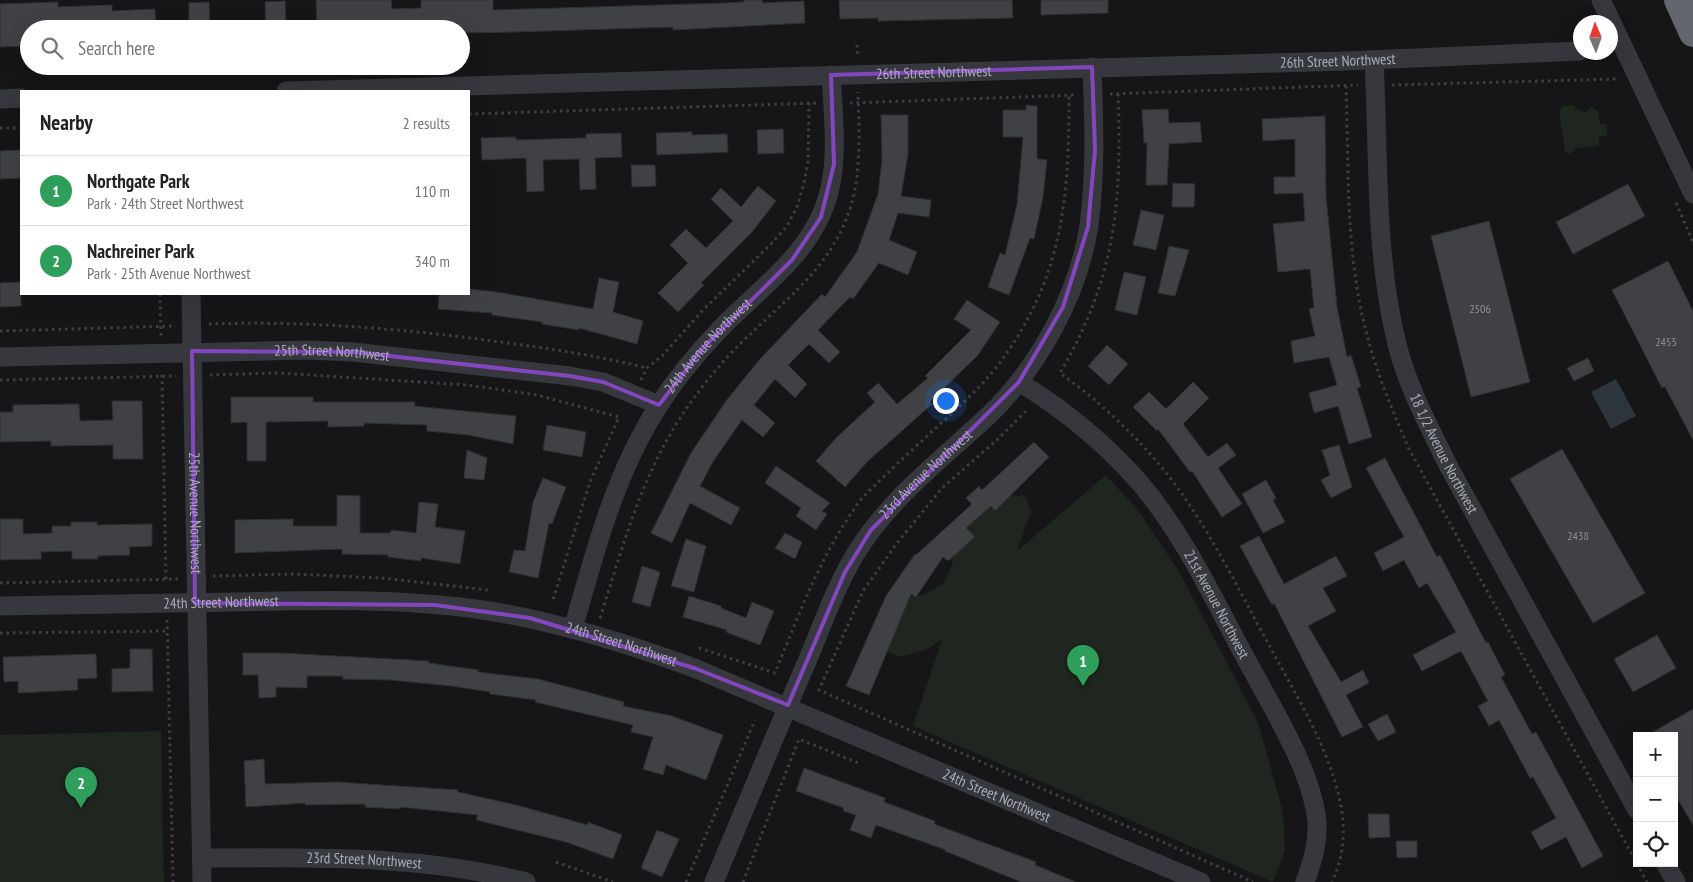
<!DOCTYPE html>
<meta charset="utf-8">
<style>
:root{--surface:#fff;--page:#f6f6f6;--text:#222;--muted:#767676;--line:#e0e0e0;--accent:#2563eb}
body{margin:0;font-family:"PT Sans Narrow",sans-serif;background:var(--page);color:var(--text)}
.controls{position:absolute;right:15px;bottom:15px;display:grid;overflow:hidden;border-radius:0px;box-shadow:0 5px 20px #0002}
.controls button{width:45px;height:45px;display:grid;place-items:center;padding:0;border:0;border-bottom:1px solid var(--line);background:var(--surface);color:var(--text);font:25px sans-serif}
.compass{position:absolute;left:1573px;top:15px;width:45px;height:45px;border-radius:50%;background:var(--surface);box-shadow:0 5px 20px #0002;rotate:358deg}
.you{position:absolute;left:945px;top:400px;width:18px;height:18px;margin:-12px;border:4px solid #fff;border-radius:50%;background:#1a73e8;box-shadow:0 0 0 8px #1a73e833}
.badge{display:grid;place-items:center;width:32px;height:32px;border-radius:50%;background:var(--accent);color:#fff;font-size:16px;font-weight:700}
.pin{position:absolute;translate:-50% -41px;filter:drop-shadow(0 1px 2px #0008)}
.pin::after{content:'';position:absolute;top:26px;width:18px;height:15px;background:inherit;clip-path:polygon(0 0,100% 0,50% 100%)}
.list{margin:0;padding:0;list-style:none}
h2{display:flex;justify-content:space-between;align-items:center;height:65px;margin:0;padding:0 20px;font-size:21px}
h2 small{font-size:16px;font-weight:400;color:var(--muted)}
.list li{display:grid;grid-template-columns:32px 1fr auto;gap:15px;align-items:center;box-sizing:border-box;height:70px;padding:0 20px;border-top:1px solid var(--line)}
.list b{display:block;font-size:19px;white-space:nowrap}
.list p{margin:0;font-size:16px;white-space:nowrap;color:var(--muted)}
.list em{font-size:16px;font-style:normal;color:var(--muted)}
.icon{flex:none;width:28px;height:28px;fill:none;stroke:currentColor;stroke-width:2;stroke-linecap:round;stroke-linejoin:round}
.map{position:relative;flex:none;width:1693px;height:882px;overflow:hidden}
.search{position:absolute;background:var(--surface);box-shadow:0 5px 20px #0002;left:20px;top:20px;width:450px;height:55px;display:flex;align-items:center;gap:12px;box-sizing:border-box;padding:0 18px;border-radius:28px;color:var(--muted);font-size:19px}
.panel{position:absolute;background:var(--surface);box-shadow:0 5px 20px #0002;left:20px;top:90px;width:450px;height:205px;border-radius:0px}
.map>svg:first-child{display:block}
</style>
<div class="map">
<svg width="1693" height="882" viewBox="0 0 1693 882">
<rect width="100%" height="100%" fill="#161618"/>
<path fill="#1e261f" d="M 1573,105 L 1579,111 L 1585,112 L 1591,107 L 1598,111 L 1600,124 L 1607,125 L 1607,135 L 1599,137 L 1599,146 L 1576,148 L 1570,154 L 1565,152 L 1559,111 L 1564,106 Z
M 1106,475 L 1137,509 L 1177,568 L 1258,722 L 1283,812 L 1285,850 L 1273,882 L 913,726 L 942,639 L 928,649 L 901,657 L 878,648 L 895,598 L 923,595 L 944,583 L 952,565 L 955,541 L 987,498 L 1012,495 L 1026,497 L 1031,512 L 1017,551 Z
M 161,731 L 164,882 L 0,882 L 0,735 Z"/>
<path fill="#2c353c" d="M 1616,379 L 1636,416 L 1611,429 L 1591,392 Z"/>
<path fill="#404145" stroke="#303034" d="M 316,0 L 391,0 L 392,9 L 421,8 L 421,0 L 493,0 L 493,10 L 724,3 L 744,2 L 744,0 L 762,0 L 763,3 L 804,1 L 805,23 L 673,30 L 673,27 L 515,32 L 461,33 L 461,29 L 372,29 L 371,24 L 317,24 Z
M 839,0 L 1012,0 L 1013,18 L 878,21 L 878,18 L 840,19 Z
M 1041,0 L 1108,0 L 1108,13 L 1041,15 Z
M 285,1 L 286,29 L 266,29 L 265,2 Z
M 58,2 L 58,7 L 112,5 L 112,11 L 155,9 L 156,29 L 29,29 L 29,46 L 0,47 L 0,4 Z
M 209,2 L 210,29 L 189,29 L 189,3 Z
M 1026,105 L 1037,106 L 1037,159 L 1047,160 L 1043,197 L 1034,239 L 1030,238 L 1009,295 L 988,287 L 1000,253 L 1005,255 L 1017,205 L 1023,137 L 1003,137 L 1003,110 L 1026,110 Z
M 1168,109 L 1169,123 L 1200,122 L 1202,142 L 1169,144 L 1167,185 L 1146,185 L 1147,143 L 1144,143 L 1142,110 Z
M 881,115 L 908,115 L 908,154 L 901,196 L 931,200 L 929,217 L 898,213 L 889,240 L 917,252 L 908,275 L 879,263 L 853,299 L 850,297 L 818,330 L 840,352 L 829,363 L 809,344 L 788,365 L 807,384 L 795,398 L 775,379 L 754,405 L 775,423 L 763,437 L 742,420 L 714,460 L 700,486 L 740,508 L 731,525 L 690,503 L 672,543 L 651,533 L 691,453 L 726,401 L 760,359 L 800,317 L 822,294 L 825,297 L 857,252 L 878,194 L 882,160 Z
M 1325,116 L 1326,197 L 1337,307 L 1347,357 L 1351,355 L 1361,387 L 1357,388 L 1372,437 L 1349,444 L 1338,406 L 1314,413 L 1309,393 L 1337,385 L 1329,357 L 1294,363 L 1291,341 L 1315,336 L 1309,309 L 1314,308 L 1310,269 L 1278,272 L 1273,224 L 1305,221 L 1303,193 L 1274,194 L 1274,177 L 1295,177 L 1295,139 L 1263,141 L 1262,119 Z
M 783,129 L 784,153 L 758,154 L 757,130 Z
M 692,132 L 692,135 L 727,134 L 728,152 L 657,155 L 656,133 Z
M 621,133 L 622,157 L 595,158 L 596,189 L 580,190 L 579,159 L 543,160 L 544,191 L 527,192 L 526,158 L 482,160 L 481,138 L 516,137 L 516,140 L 586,138 L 586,134 Z
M 21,150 L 21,178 L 0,179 L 0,151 Z
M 631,165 L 655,165 L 656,186 L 632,187 Z
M 1173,183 L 1195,184 L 1194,207 L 1172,207 Z
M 1628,184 L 1645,216 L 1573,254 L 1556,222 Z
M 758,186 L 776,201 L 752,232 L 701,283 L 704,285 L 678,312 L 658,293 L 688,263 L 670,245 L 686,229 L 706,248 L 733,221 L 711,199 L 721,188 L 741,207 Z
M 1141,210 L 1164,215 L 1156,250 L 1133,245 Z
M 1489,221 L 1530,382 L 1471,397 L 1431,236 Z
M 1169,246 L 1189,250 L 1175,296 L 1158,293 Z
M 1668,261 L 1693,311 L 1693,440 L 1665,387 L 1662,388 L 1612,290 Z
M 1124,272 L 1146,277 L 1137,315 L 1115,310 Z
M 599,278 L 619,282 L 613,312 L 643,321 L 637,344 L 579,328 L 579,330 L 542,324 L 542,322 L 492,315 L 492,313 L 438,309 L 439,294 L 469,294 L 469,289 L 497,292 L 593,309 Z
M 21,282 L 21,306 L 0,307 L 0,283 Z
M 967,300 L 1000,322 L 978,355 L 930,402 L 932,404 L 867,462 L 845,487 L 816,461 L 837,437 L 875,402 L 867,393 L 878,383 L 897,404 L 928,378 L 925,376 L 971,330 L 954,319 Z
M 1107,345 L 1128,364 L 1109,385 L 1088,366 Z
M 1588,358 L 1594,371 L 1574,381 L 1567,368 Z
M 1193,382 L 1209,398 L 1183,424 L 1208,457 L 1227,443 L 1236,455 L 1218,468 L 1242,504 L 1222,517 L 1192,471 L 1190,472 L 1158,429 L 1157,431 L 1133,407 L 1149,392 L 1166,409 Z
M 231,397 L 313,397 L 313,402 L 415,402 L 414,406 L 516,416 L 513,444 L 468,435 L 427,431 L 427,425 L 364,423 L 364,426 L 328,427 L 328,421 L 266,422 L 266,461 L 247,461 L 247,422 L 231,423 Z
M 112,401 L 142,401 L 143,459 L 113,459 L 113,445 L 51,446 L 51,441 L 0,442 L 0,412 L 13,412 L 13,405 L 79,404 L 80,421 L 113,420 Z
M 547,425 L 586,432 L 582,457 L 543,450 Z
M 1034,442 L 1049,457 L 995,511 L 991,506 L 966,528 L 975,537 L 948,561 L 943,557 L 916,597 L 911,594 L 869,695 L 846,686 L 886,596 L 915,554 L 916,555 L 972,504 L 966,498 L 979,486 L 982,490 Z
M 1339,445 L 1352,487 L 1331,498 L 1321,480 L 1330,475 L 1322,450 Z
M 1562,449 L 1645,593 L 1593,623 L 1510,479 Z
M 467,450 L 487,458 L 484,480 L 464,478 Z
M 1385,458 L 1437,557 L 1440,555 L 1486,643 L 1488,642 L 1505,675 L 1501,677 L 1532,734 L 1536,732 L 1603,856 L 1582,868 L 1566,837 L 1541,850 L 1531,832 L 1556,818 L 1533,777 L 1530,778 L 1499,720 L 1489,726 L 1478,706 L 1488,701 L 1461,651 L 1422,671 L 1413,655 L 1456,632 L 1427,583 L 1419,588 L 1404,560 L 1383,571 L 1374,553 L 1404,537 L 1366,468 Z
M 776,466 L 830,503 L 822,511 L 827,514 L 816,530 L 796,516 L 801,508 L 765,483 Z
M 543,478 L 566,487 L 552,524 L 549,523 L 538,578 L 509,572 L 514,550 L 525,551 L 533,502 Z
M 1266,480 L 1276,498 L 1273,500 L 1285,522 L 1263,533 L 1242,494 Z
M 337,495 L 360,496 L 360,533 L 390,533 L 391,530 L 416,533 L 419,502 L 438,504 L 435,527 L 465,531 L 460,564 L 421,558 L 421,561 L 388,557 L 388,555 L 342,554 L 342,549 L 235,553 L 235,520 L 293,519 L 293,526 L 337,526 Z
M 0,519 L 23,519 L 23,534 L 52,533 L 52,526 L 71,526 L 71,522 L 97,522 L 97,525 L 152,524 L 152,546 L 129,547 L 130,555 L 98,556 L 98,559 L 72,559 L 72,551 L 41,552 L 41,559 L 0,560 Z
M 785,533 L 802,542 L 795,559 L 775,548 Z
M 1259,536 L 1284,584 L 1336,556 L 1347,576 L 1323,588 L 1336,611 L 1308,626 L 1341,682 L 1363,670 L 1369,683 L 1346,695 L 1363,727 L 1342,737 L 1274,603 L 1272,605 L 1240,546 Z
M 686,539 L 706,546 L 694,592 L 671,586 Z
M 642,566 L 660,572 L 650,607 L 632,602 Z
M 689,596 L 721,606 L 721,608 L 746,618 L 752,602 L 774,611 L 760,645 L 726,632 L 727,630 L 683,617 Z
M 1657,635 L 1676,668 L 1633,692 L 1614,659 Z
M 130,649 L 152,649 L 153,691 L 112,692 L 112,669 L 130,668 Z
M 243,653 L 280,653 L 429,661 L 429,663 L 478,670 L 478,672 L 538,679 L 576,689 L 624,702 L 623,706 L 672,716 L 723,735 L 706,780 L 666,765 L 663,775 L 643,769 L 653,737 L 631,732 L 633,725 L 535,702 L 536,700 L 490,694 L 490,692 L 452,686 L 390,680 L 343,679 L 343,676 L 307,676 L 307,688 L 276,687 L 276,697 L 259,698 L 258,675 L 243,675 Z
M 96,654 L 97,678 L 77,679 L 78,690 L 18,693 L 18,681 L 4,682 L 3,657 Z
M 1693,709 L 1693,825 L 1674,793 L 1674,736 L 1646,736 Z
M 1387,714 L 1396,732 L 1378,741 L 1368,724 Z
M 264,759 L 265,784 L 337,782 L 458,790 L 458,792 L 516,805 L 588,825 L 588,822 L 622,835 L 613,859 L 566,842 L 476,820 L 478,815 L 400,807 L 400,809 L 365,807 L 365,804 L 305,805 L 305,803 L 246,807 L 244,761 Z
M 804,768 L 885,798 L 884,802 L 935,821 L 934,824 L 1036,862 L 1035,865 L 1076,882 L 1021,882 L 945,851 L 946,850 L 876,825 L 871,838 L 850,830 L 856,815 L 843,811 L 844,808 L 796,791 Z
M 1368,814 L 1389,814 L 1390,837 L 1369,838 Z
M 657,830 L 679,839 L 662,877 L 641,868 Z
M 1396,841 L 1417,841 L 1417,857 L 1397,858 Z"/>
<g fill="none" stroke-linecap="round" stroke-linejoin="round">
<path stroke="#3d3f44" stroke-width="3" stroke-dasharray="2.5 4" stroke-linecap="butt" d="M 857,45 L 858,58
M 1392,85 L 1616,79
M 1346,86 C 1349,171 1345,260 1369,342 C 1379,379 1394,414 1409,449 L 1647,882
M 1110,94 L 1358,85
M 1118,94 C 1122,203 1116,277 1060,373 C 1102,403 1142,441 1174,483 C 1211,532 1238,589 1268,643 C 1294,692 1328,745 1340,801 C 1346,829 1344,856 1332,882
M 850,103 L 1076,95
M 469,114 L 816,103
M 0,128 L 21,128
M 1676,203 L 1693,242
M 160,294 L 161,337
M 209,324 C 304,321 398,328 493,341 C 545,348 596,355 647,368
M 0,331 L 175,326
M 162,375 L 166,581
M 210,375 L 279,373 L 467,385 L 537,395 L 619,417 L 590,482 L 552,603
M 0,380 L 176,376
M 641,380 L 647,368 L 662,356 L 703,310 L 773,242 L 787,226 L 797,207 L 804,183 L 808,161 L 809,103
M 1026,411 L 998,439 L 942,488 L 897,543 L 863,591 L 819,690 L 1253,882
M 213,576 L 293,574 L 382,578 L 488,590
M 0,583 L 179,579
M 600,618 C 623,547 639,482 680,418 C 697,392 717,367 739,345 C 787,297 838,264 854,194 C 861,160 859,126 858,92
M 167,620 L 173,882
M 0,633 L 167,631
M 699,648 L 775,673 C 800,612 822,551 862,498 C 887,473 913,449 939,425 C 960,406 981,387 998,365 C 1063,279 1069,199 1069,95
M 556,862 L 613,882
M 686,882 L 755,720
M 743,882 L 799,739 L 858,763"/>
<g stroke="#37383d" stroke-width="19">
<path d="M 1601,0 L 1693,194"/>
<path id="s1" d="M 1374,60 C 1379,155 1374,255 1398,348 C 1409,390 1430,428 1449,467 L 1637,810"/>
<path id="s2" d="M 286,91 L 1345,61 L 1580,51"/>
<path d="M 0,99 L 21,98"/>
<path id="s3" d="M 191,294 L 202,882"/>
<path id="s4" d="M 0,357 L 308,350 L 353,352 L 570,376 L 603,382 L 659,405"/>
<path id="s5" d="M 1019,382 C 1065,410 1104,442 1140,483 C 1184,535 1213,598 1245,657 C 1270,704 1313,771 1317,823 C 1318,844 1312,863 1305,882"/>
<path id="s6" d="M 0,606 C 78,605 156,604 234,602 C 317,600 401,598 483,610 C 555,621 626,643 694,668 L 1201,882"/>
<path id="s7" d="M 573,629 C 595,551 615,473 659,405 C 677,377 698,352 721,328 C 763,285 816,251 830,188 C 838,151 833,113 831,75"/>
<path id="s8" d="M 202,858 C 312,858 418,854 526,882"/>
<path d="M 1665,863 L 1676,882"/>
<path id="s9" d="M 714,882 C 745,808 776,733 808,659 C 823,623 836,586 856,553 C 890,498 942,459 988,416 C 1038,368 1079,294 1089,225 C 1096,172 1094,120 1092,67"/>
</g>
<path stroke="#63666e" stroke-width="28" d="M 1678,0 L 1693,33"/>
</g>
<path fill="none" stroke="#8446be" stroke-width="4" stroke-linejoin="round" d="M 1092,67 L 1095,150 L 1088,227 L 1063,307 L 1019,382 L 871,530 L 845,572 L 788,705 L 694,668 L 530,618 L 435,605 L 195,603 L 192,351 L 353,352 L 570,376 L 603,382 L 659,405 L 702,349 L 792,260 L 821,217 L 834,164 L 831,75 Z"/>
<g text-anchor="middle" stroke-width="5" stroke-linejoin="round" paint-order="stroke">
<g font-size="12" fill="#8e929b">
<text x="1480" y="313">2506</text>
<text x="1666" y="346">2455</text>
<text x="1578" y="540">2438</text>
</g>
<g font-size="15" fill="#a8adb8" stroke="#111113">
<text dy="5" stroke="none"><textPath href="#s2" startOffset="1052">26th Street Northwest</textPath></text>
<text dy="5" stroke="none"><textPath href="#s2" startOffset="648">26th Street Northwest</textPath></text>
<text dy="5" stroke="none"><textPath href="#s7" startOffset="318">24th Avenue Northwest</textPath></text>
<text dy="5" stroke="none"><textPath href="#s4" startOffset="332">25th Street Northwest</textPath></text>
<text dy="5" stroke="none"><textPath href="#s1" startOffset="405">18 1/2 Avenue Northwest</textPath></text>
<text dy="5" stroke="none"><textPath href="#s9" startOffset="464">23rd Avenue Northwest</textPath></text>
<text dy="5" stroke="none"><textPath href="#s3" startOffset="219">25th Avenue Northwest</textPath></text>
<text dy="5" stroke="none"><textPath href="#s6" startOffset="221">24th Street Northwest</textPath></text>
<text dy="5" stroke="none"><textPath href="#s5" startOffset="302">21st Avenue Northwest</textPath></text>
<text dy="5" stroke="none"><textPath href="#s6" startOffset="626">24th Street Northwest</textPath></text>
<text dy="5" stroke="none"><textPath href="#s6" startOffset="1031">24th Street Northwest</textPath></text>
<text dy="5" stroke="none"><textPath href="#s8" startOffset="162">23rd Street Northwest</textPath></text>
</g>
</g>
</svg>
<div class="controls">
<button>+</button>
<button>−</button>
<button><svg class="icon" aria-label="locate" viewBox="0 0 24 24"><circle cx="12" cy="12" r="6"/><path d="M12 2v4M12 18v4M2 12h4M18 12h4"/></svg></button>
</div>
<svg class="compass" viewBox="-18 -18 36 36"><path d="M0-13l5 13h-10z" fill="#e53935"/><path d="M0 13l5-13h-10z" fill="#767676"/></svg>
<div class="you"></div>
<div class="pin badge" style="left:1083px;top:686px;background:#2e9e5b">1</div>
<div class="pin badge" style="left:81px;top:808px;background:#2e9e5b">2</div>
<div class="search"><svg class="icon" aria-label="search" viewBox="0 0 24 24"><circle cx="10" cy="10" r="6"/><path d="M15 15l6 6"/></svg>Search here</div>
<section class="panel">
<h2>Nearby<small>2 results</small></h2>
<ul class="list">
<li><span class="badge" style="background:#2e9e5b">1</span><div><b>Northgate Park</b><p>Park · 24th Street Northwest</p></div><em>110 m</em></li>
<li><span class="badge" style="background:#2e9e5b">2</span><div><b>Nachreiner Park</b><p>Park · 25th Avenue Northwest</p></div><em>340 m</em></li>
</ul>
</section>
</div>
